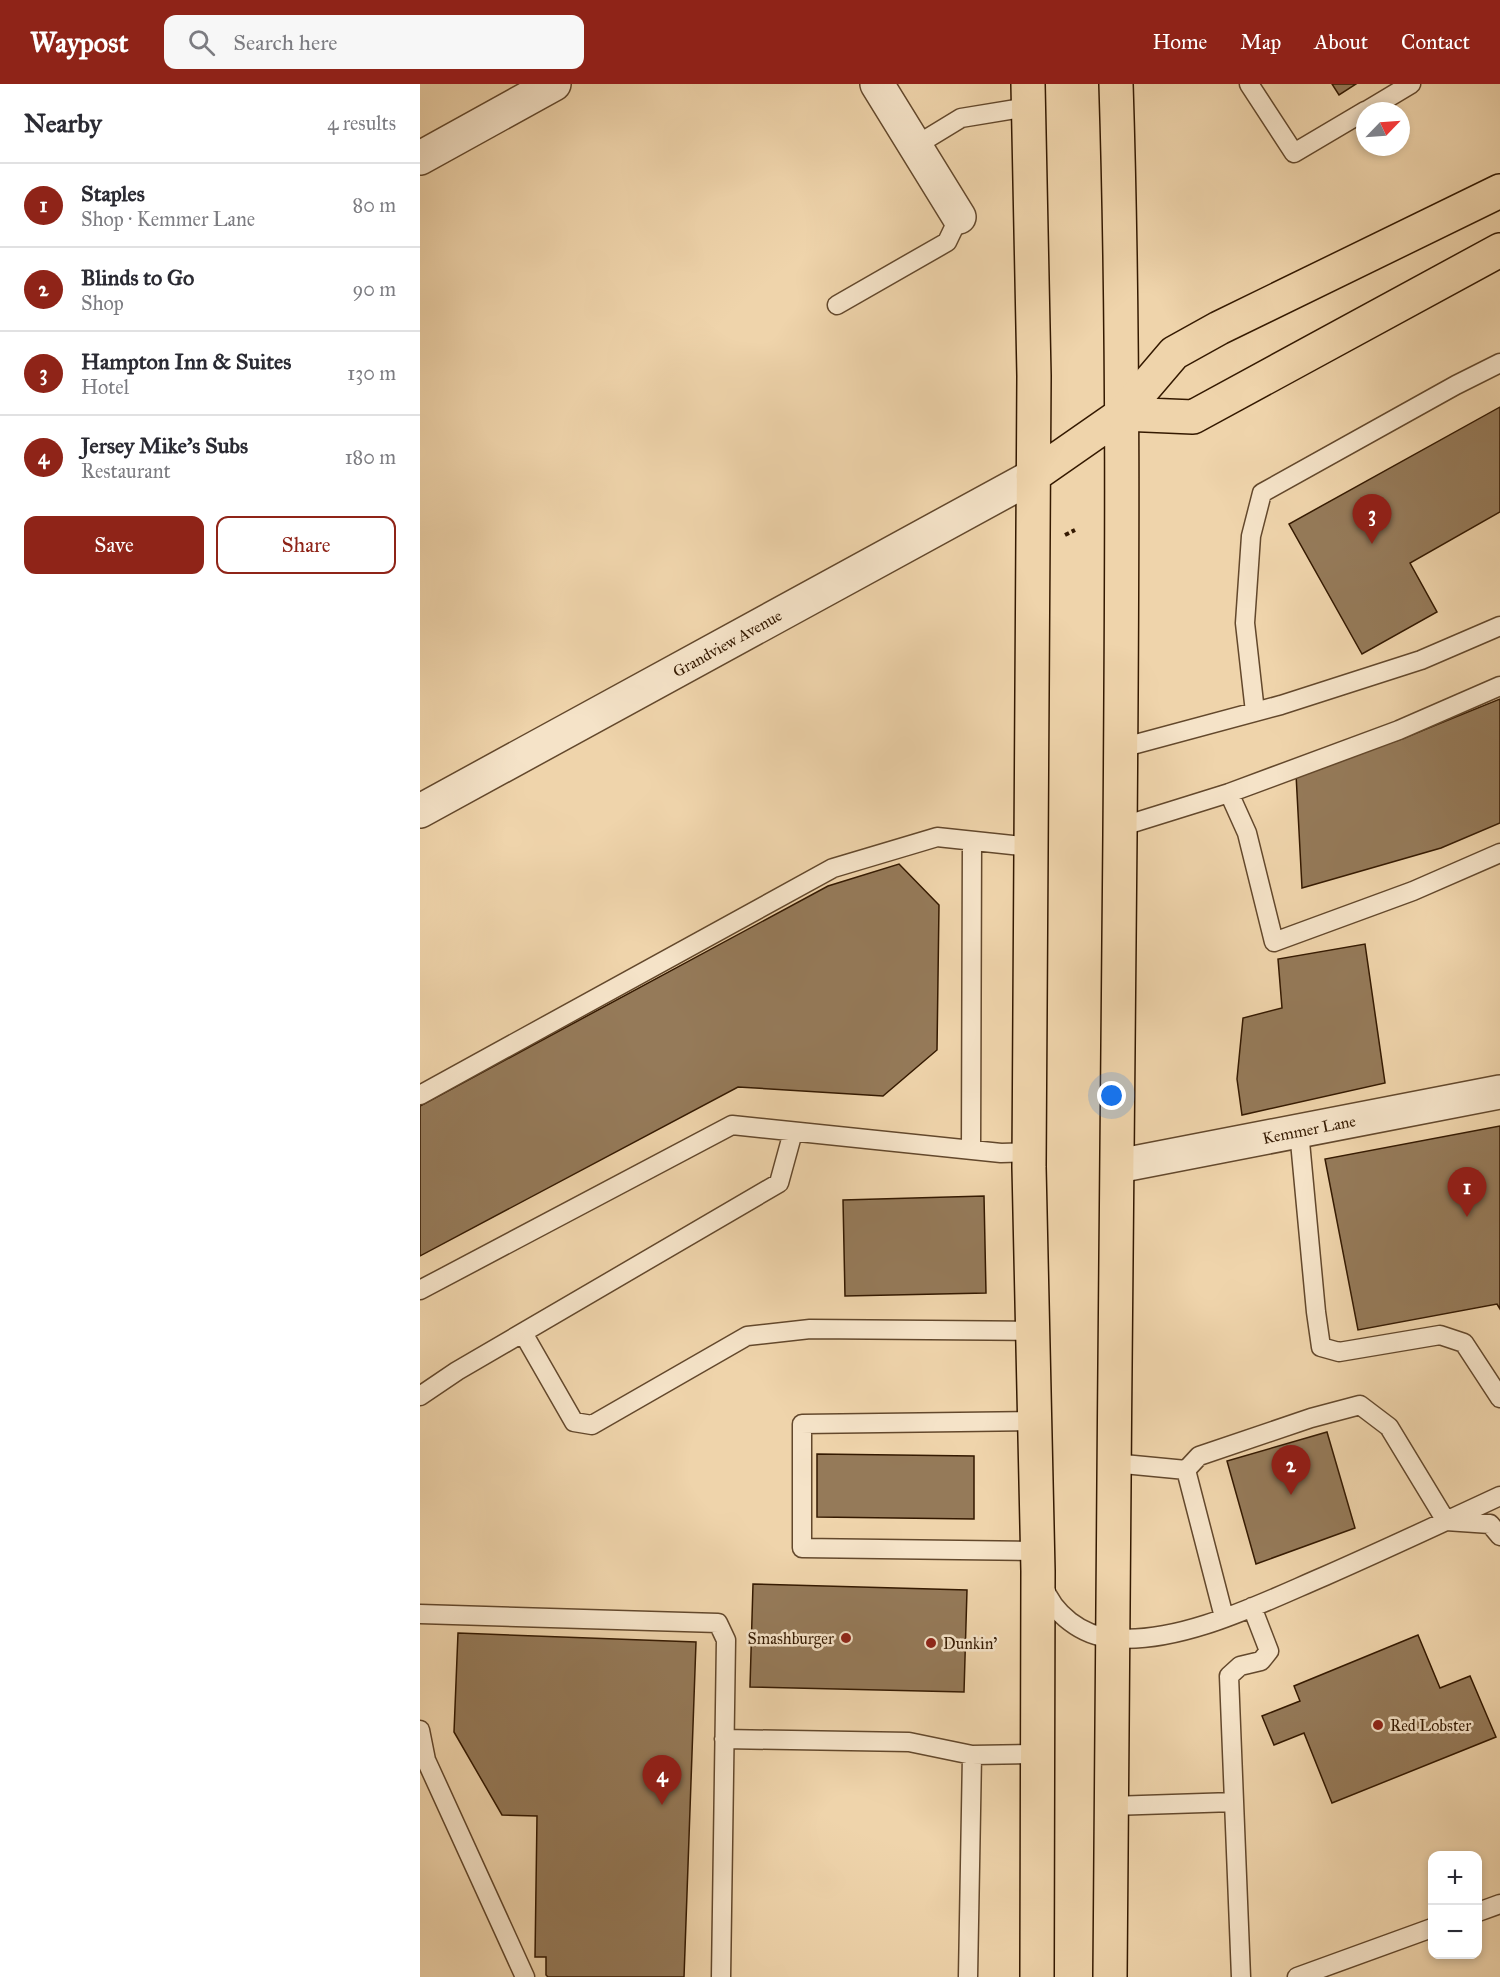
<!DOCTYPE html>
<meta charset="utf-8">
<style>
:root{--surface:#fff;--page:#f7f7f7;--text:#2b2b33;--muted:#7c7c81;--line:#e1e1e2;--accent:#8f2418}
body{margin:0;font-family:"IM FELL Great Primer",serif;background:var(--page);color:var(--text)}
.controls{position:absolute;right:18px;bottom:18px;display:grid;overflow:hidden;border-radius:12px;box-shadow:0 3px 9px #0003}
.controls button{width:54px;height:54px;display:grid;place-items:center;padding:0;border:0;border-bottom:2px solid var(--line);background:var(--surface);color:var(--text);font:30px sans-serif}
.compass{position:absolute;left:936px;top:18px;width:54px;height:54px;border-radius:50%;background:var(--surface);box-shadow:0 3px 9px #0003;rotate:65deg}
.you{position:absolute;left:692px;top:1012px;width:21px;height:21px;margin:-15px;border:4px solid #fff;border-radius:50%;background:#1a73e8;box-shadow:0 0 0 9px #1a73e833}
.badge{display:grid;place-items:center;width:39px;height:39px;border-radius:50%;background:var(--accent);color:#fff;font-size:20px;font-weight:700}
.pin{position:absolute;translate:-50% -50px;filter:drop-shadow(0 2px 3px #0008)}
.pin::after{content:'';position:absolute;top:32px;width:21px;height:18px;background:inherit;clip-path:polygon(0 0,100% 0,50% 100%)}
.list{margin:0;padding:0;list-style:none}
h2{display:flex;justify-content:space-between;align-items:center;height:78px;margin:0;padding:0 24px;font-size:26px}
h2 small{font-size:20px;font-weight:400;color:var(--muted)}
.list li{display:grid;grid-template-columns:39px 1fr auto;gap:18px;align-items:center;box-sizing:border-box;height:84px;padding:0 24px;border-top:2px solid var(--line)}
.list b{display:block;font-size:22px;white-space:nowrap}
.list p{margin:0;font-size:20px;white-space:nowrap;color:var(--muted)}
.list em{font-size:20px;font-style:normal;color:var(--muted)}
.actions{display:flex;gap:12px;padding:18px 24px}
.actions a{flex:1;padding:14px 0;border:2px solid var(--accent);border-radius:12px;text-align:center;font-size:21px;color:var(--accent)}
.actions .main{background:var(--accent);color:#fff}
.icon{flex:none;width:33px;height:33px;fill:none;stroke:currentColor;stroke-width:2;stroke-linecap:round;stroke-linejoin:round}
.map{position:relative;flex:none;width:1080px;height:1893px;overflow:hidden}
header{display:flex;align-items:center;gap:36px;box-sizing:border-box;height:84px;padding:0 30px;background:var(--accent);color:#fff}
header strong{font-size:28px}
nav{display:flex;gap:33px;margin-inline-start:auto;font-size:21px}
.search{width:420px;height:54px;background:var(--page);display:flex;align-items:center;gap:15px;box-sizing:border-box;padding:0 21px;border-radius:12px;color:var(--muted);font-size:22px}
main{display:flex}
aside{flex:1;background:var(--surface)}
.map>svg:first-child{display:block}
</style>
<header>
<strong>Waypost</strong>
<div class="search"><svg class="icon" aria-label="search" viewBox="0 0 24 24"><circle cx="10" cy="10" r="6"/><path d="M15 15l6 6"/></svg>Search here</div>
<nav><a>Home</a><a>Map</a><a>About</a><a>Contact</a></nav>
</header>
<main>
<aside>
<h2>Nearby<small>4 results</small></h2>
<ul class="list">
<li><span class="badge">1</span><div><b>Staples</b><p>Shop · Kemmer Lane</p></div><em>80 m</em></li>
<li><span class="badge">2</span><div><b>Blinds to Go</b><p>Shop</p></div><em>90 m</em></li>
<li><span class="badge">3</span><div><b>Hampton Inn &amp; Suites</b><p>Hotel</p></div><em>130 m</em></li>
<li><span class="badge">4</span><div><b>Jersey Mike's Subs</b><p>Restaurant</p></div><em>180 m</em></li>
</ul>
<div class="actions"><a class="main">Save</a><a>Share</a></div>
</aside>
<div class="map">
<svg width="1080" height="1893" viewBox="0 0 1080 1893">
<rect width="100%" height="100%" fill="#efd4ab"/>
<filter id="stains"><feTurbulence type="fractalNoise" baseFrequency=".00333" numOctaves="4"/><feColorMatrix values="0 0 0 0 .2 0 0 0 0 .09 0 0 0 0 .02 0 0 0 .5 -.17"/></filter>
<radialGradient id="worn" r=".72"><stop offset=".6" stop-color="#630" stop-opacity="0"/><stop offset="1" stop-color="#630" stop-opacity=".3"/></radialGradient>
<path fill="#957a59" stroke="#341901" stroke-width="1.5" d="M 912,0 L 936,0 L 919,11 Z
M 1080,323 L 1080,428 L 990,479 L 1017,528 L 942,570 L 869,440 Z
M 1080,615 L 1080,739 L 1021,764 L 882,804 L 876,690 L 979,656 Z
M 479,780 L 519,821 L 517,966 L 463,1012 L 318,1003 L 0,1172 L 0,1022 L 408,802 Z
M 945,860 L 965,999 L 822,1031 L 817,995 L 823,934 L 862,924 L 858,875 Z
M 1080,1042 L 1080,1225 L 1077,1220 L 938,1246 L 905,1075 Z
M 564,1112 L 566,1209 L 425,1212 L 423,1116 Z
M 907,1348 L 935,1444 L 836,1480 L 807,1377 Z
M 397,1370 L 554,1372 L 554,1435 L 397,1433 Z
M 333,1500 L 547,1506 L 544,1608 L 330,1603 Z
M 38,1549 L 276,1558 L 264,1893 L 128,1893 L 126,1891 L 126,1873 L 115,1873 L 117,1732 L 82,1731 L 34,1648 Z
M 998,1551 L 1020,1604 L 1050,1592 L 1076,1653 L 912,1719 L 884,1649 L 854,1661 L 842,1632 L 880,1617 L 874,1602 Z"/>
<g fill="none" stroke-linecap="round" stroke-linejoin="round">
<g stroke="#63482c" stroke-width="21">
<path id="service" d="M 829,0 L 874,69 L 945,27
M 946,27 L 991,0
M 495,62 L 541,34 L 608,23
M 417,221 L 527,158 L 539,133
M 835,628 L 825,539 L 831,452 L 842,409 L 1036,301 L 1080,279
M 701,664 L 861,621 L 1001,576 L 1080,542
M 809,709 L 827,749 L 854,858 L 993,807 L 1080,769
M 700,743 L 809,709 L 979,646 L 1080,602
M 0,1011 L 413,784 L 517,753 L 611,763
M 879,1047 L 896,1228 L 901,1263 L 919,1268 L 1020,1251 L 1044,1259 L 1080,1314
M 551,1066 L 552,757
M 0,1206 L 312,1041 L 581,1069 L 609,1068
M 103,1249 L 154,1338 L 172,1341 L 327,1252 L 390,1245 L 613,1247
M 0,1312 L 37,1287 L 359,1099 L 373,1048
M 615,1337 L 382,1340 L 382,1464 L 618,1467
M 693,1379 L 766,1386
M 766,1386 L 779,1372 L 891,1334 L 940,1321 L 969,1343 L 1026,1437 L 1070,1440 L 1080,1452
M 766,1386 L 804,1533
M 623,1501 C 633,1530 662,1552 692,1554 C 760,1561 844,1518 905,1492 C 964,1466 1022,1439 1080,1412
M 0,1530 L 298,1539 L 306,1556 L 301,1893
M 0,1646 L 6,1676 L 105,1893
M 304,1655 L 489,1658 L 552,1671 L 617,1670
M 691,1722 L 814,1718
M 1058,1828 L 1080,1820
M 548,1893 L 552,1671
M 821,1893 L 809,1592 L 820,1582 L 841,1577 L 849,1567 L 832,1523
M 877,1893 L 1012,1844"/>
</g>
<g stroke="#63482c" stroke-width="36">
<path id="minor" d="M 457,0 L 539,133
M 0,74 L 134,0
M 0,727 L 613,392
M 698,1082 L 1080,1008"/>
</g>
<g stroke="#341901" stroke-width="36">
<path id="primary" d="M 608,0 L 614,292 L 609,1083 L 618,1487 L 617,1893
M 613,392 L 702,330
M 690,1893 C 691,1512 698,1132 700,751 C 702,501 704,251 696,0"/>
</g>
<g stroke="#341901" stroke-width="36">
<path id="motorway" d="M 702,330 L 754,269 L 799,244 L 1080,107
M 702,330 L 773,333 L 1080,166"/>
</g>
<path stroke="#341901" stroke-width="4" stroke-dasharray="4.5 3" stroke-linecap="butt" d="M 645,451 L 655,446"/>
<use href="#service" stroke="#f5e3c8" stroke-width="18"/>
<use href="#minor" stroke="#f5e3c8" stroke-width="33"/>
<use href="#primary" stroke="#efd4ab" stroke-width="33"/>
<use href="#motorway" stroke="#efd4ab" stroke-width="33"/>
</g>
<g fill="#8f2418" stroke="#f5e3c8" stroke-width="2">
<circle cx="426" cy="1554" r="6"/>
<circle cx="511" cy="1559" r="6"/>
<circle cx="958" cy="1641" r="6"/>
</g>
<g text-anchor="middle" stroke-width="5" stroke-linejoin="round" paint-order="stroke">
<g font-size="16" fill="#341901" stroke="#f5e3c8">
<text transform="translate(307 559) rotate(-29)" y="6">Grandview Avenue</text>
<text transform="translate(889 1045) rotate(-11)" y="6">Kemmer Lane</text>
</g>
<g font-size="16" fill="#341901" stroke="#f5e3c8" text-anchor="start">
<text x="414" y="1560" text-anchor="end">Smashburger</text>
<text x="523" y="1565">Dunkin'</text>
<text x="970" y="1647">Red Lobster</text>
</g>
</g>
<rect width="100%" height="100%" filter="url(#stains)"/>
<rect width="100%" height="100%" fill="url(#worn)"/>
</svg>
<div class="controls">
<button>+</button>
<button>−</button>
</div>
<svg class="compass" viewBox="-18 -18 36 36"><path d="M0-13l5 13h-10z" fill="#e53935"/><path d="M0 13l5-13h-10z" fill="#7c7c81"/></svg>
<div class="you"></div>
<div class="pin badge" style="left:1047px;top:1133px">1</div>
<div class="pin badge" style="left:871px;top:1411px">2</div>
<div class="pin badge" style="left:952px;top:460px">3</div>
<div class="pin badge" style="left:242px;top:1721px">4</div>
</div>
</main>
